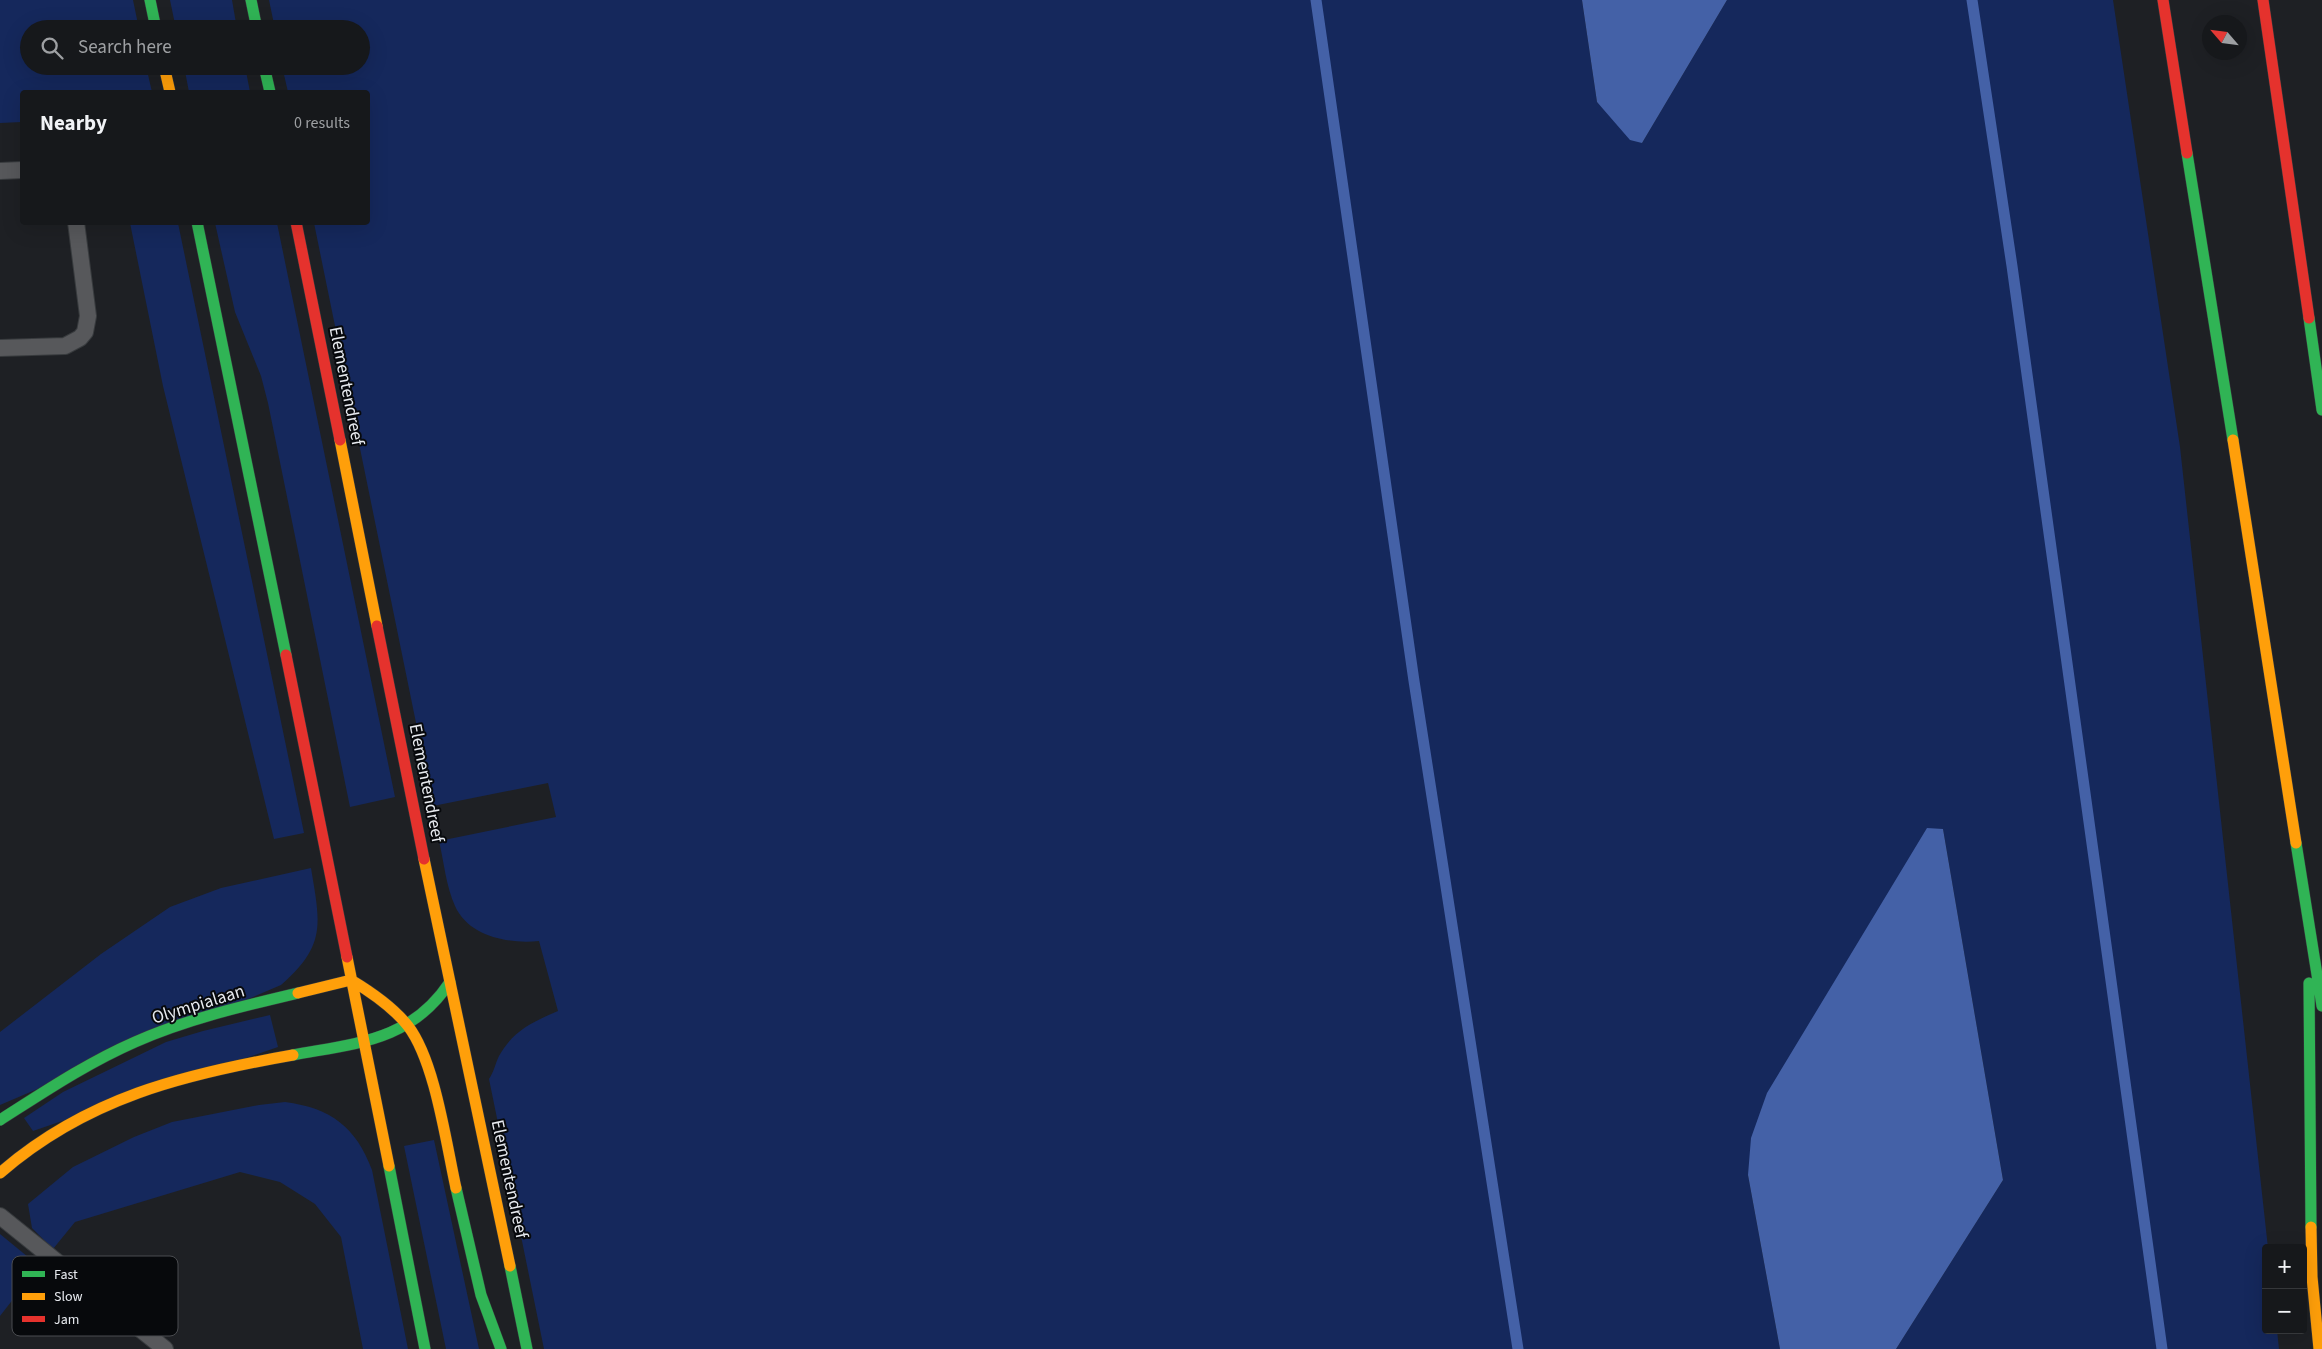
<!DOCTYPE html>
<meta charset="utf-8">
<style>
:root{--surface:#16181b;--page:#232528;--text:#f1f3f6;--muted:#9ea0a3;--line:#35373a}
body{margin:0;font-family:"Source Sans 3",sans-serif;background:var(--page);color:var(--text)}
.controls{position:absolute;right:15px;bottom:15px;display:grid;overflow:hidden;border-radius:5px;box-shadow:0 5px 20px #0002}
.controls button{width:45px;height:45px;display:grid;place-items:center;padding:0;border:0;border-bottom:1px solid var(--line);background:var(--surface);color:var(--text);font:25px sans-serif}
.compass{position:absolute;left:2202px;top:15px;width:45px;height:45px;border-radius:50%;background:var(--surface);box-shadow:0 5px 20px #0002;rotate:298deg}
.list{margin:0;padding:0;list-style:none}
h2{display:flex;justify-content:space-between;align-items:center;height:65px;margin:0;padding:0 20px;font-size:21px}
h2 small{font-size:16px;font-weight:400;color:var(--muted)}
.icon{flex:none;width:28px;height:28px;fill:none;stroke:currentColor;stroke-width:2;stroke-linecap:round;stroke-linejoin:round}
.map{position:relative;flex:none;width:2322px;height:1349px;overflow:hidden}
.search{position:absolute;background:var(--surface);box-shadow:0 5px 20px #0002;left:20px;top:20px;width:350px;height:55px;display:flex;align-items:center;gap:12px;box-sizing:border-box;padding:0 18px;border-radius:28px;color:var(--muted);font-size:19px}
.panel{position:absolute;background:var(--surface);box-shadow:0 5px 20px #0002;left:20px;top:90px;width:350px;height:135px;border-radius:5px}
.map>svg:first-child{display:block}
</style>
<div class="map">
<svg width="2322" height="1349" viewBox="0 0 2322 1349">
<rect width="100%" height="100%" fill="#1e2024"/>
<path fill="#15285c" d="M 0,0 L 133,0 L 139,29 L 29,29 L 29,66 L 146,66 L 152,92 L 22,92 L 22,122 L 0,123 Z
M 170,0 L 232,0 L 237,29 L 176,29 Z
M 269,0 L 1582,0 L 1597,102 L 1642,143 L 1727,0 L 2113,0 L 2180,447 L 2268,1248 L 2266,1248 L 2266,1330 L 2277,1330 L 2279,1349 L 1896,1349 L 2003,1180 L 1943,829 L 1748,1175 L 1780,1349 L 544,1349 L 489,1079 C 494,1072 495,1064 499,1056 C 513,1031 532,1022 558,1011 L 539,941 C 509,944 469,937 455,906 C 446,886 444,862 439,841 L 556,817 L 548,783 L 433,806 L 314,223 L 368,222 L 368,92 L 288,92 L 282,66 L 361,66 L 361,29 L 275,29 Z
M 184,66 L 245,66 L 250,92 L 189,92 Z
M 130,223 L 178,223 L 304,833 L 274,839 L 163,386 Z
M 215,223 L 277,223 L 395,797 L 350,807 L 268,403 L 261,376 L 235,312 Z
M 311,868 C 320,923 327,945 281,985 L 0,1105 L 0,1032 L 101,954 L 170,907 L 221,888 Z
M 270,1015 L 278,1047 L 33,1131 L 24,1118 L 63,1092 L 166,1042 L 203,1031 Z
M 285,1102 C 331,1108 356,1127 372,1170 L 408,1349 L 363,1349 L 341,1237 L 315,1204 L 280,1182 L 240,1172 L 75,1222 L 53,1249 L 32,1228 L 28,1204 L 73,1167 L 134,1137 L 172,1122 L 259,1105 Z
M 434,1140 L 479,1349 L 446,1349 L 404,1146 Z
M 0,1234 L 39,1266 L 0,1316 Z"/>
<path fill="#4461a7" d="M 1582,0 L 1727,0 L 1642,143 L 1630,140 L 1597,102 Z
M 1927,828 L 1943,829 L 2003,1180 L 1896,1349 L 1780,1349 L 1748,1175 L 1751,1138 L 1767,1093 Z"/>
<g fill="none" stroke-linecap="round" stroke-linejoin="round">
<path stroke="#4461a7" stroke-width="11" d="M 1316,0 L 1414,681 L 1518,1349
M 1972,0 L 2012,266 L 2162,1349"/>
<g stroke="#383b3e" stroke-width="18">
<path id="lane" d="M 0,171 L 22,170
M 0,348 L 65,346 L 80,338 L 85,332 L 88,316 L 76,222
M 0,1216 L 165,1349"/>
</g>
<g stroke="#383b3e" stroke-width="12">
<path id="fast" d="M 150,0 L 156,29
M 251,0 L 257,29
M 264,66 L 270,92
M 2187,153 L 2233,440
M 197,222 L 286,655
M 2309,318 L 2322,410
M 2296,843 L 2322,1006
M 2309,983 L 2311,1227
M 293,1055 C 357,1043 411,1041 450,982
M 0,1120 C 44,1092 87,1063 135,1042 C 187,1019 243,1006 298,993
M 389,1166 L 425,1349
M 456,1188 L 481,1295 L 501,1349
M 510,1266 L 527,1349"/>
</g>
<g stroke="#383b3e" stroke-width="12">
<path id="slow" d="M 164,66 L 170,92
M 340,440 L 377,626
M 2233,440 L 2296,843
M 424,859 L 510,1266
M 347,957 L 389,1166
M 298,993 L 351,980 C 371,992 393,1007 408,1026 C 435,1061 446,1143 456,1188
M 0,1173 C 86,1098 184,1074 293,1055
M 2311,1227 L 2312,1277 L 2319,1349"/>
</g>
<g stroke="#383b3e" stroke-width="12">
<path id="jam" d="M 2163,0 L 2187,153
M 2263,0 L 2309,318
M 296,222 L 340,440
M 377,626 L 424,859
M 286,655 L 347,957"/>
</g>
<use href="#lane" stroke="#57585b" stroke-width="16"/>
<use href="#fast" stroke="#30b455" stroke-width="11"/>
<use href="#slow" stroke="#ff9f0a" stroke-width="11"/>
<use href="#jam" stroke="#e5322d" stroke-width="11"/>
</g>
<g text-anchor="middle" stroke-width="4" stroke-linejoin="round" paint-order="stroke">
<g font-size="18" fill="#e7eaef" stroke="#07090c">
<text transform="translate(347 386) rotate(79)" y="6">Elementendreef</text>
<text transform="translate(427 783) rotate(79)" y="6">Elementendreef</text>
<text transform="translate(198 1004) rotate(-17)" y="6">Olympialaan</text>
<text transform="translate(510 1179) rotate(78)" y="6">Elementendreef</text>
</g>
</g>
<rect x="12" y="1256" width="166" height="80" rx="8" fill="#07090c" stroke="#4a4c50" stroke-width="1"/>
<rect x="22" y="1271" width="23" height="6" fill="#30b455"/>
<rect x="22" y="1293" width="23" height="7" fill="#ff9f0a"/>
<rect x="22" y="1316" width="23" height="6" fill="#e5322d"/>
<g font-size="14" fill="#e7eaef">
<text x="54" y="1279">Fast</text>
<text x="54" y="1301">Slow</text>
<text x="54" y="1324">Jam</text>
</g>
</svg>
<div class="controls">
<button>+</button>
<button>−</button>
</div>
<svg class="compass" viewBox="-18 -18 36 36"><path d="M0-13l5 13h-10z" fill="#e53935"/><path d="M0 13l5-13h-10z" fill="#9ea0a3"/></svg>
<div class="search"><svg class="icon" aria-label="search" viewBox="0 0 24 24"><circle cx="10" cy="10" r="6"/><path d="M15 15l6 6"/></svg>Search here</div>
<section class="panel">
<h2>Nearby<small>0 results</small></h2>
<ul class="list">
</ul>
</section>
</div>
